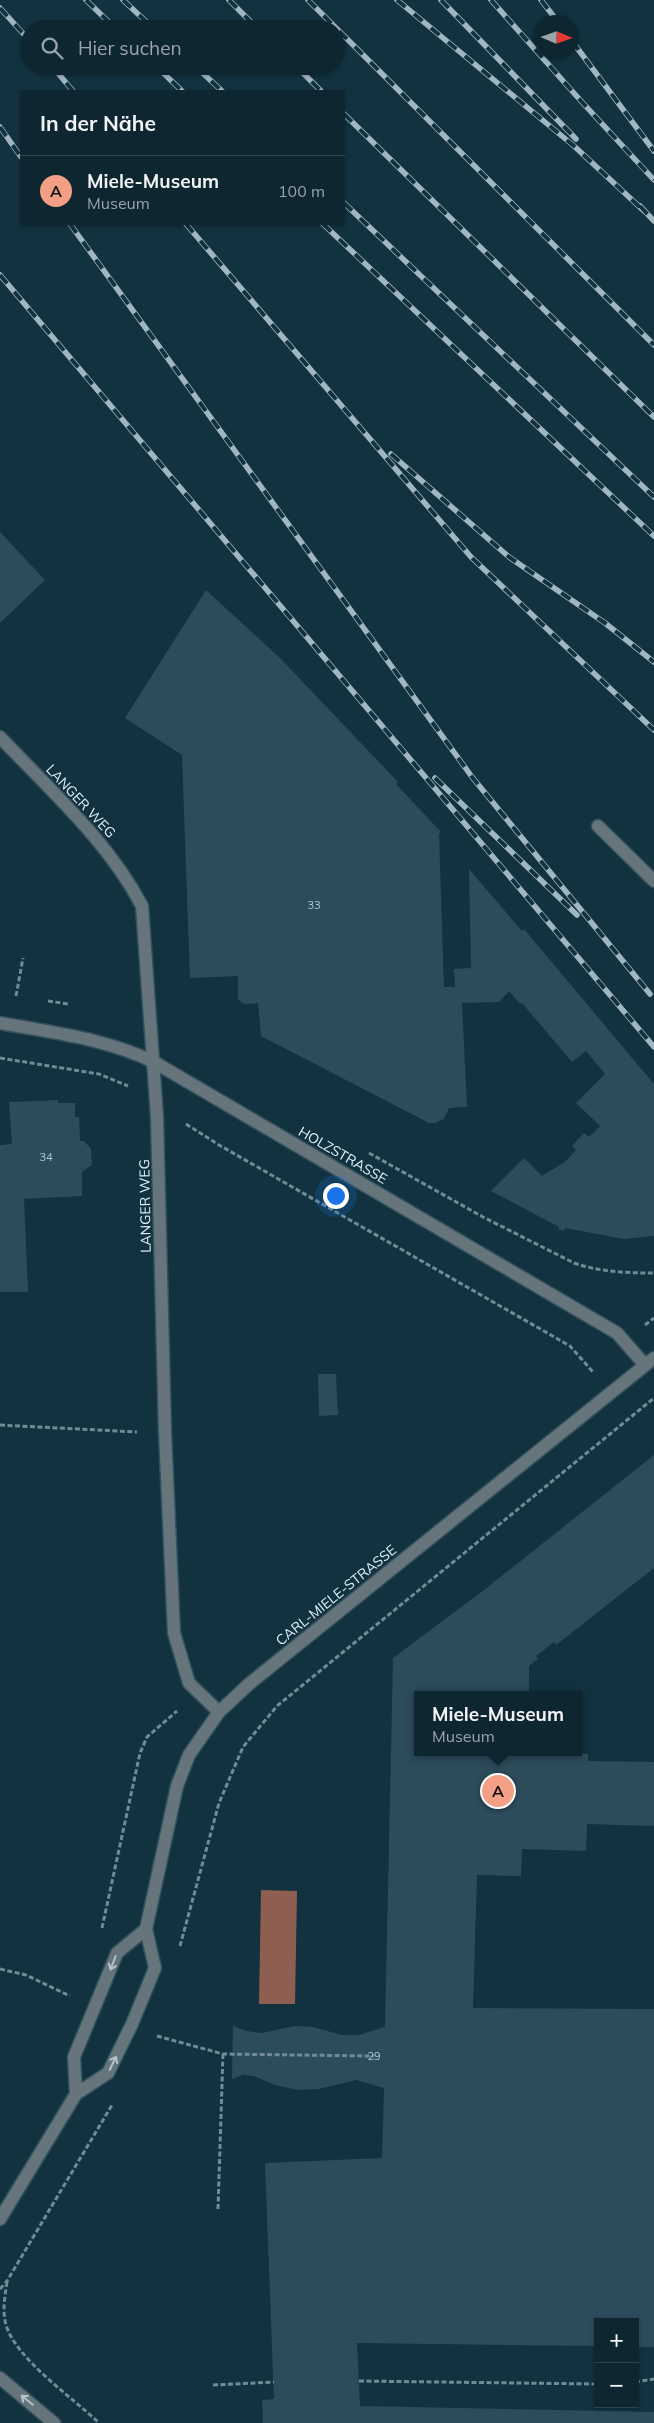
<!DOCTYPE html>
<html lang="de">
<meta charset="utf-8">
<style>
:root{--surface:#0e2630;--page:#172e38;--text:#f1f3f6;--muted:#9ba5ab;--line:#2e434c;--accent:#f39f86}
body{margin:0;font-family:Mulish,sans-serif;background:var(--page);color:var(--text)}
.controls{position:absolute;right:15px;bottom:15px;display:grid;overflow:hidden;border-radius:0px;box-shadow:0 1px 4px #0004}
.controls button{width:45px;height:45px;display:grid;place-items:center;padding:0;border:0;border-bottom:1px solid var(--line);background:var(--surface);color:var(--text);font:25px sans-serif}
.compass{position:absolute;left:534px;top:15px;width:45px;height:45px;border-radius:50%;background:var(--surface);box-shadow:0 1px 4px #0004;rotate:92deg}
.you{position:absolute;left:335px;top:1195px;width:18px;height:18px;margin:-12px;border:4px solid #fff;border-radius:50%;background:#1a73e8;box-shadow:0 0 0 8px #1a73e833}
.badge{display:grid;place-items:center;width:32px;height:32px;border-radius:50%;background:var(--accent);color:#111;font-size:16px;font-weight:700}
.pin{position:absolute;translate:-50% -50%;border:2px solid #fff;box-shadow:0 1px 5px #0006}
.popup{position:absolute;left:414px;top:1691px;width:168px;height:65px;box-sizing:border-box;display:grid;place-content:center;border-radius:0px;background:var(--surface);filter:drop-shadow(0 1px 4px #0005);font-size:16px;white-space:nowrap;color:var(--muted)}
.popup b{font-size:19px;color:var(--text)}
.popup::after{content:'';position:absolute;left:50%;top:100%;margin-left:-10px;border:10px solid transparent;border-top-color:var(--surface)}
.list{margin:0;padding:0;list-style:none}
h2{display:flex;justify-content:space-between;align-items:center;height:65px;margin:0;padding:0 20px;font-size:21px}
h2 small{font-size:16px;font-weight:400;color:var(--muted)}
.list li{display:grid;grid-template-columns:32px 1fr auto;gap:15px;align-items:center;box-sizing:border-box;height:70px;padding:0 20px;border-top:1px solid var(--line)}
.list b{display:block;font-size:19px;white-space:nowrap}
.list p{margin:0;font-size:16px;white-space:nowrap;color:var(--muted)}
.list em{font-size:16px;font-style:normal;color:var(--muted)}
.icon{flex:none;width:28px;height:28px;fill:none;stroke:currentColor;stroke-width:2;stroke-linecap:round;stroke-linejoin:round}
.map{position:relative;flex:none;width:654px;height:2423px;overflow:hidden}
.search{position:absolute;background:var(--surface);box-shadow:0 1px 4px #0004;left:20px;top:20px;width:325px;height:55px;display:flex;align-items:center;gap:12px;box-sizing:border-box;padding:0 18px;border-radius:28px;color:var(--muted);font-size:19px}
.panel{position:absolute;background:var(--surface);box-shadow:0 1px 4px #0004;left:20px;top:90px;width:325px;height:135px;border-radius:0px}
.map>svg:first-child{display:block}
</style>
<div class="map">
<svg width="654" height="2423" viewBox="0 0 654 2423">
<rect width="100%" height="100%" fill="#123240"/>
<path fill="#8e5e50" d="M 261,1890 L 297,1891 L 295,2004 L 259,2004 Z"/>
<path fill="#2c4b5b" d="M 0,532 L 45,580 L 0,623 Z
M 206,590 L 280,658 L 398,782 L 396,784 L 441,832 L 439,834 L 444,987 L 455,987 L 454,969 L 471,968 L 469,869 L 522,931 L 524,929 L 654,1084 L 654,1236 L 624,1239 L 565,1228 L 564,1231 L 559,1230 L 559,1227 L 491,1191 L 524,1158 L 542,1176 L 566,1161 L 576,1150 L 572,1146 L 584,1133 L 589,1137 L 600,1126 L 576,1103 L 605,1074 L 586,1051 L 572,1062 L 522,1003 L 520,1004 L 509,991 L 499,1002 L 462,1003 L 467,1107 L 449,1108 L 444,1119 L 435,1123 L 429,1123 L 261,1036 L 258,1003 L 244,1004 L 238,999 L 238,976 L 190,978 L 182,755 L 125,718 Z
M 58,1100 L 58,1103 L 75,1103 L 75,1117 L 79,1117 L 80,1141 L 84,1141 L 91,1149 L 92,1165 L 82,1172 L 82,1196 L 24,1199 L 28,1292 L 0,1292 L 0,1145 L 12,1144 L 9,1102 Z
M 318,1374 L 336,1374 L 338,1415 L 319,1416 Z
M 654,1455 L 654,1568 L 556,1645 L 554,1642 L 536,1656 L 538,1659 L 529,1666 L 529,1694 L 418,1695 L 418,1752 L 588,1754 L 588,1761 L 654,1762 L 654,1826 L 587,1824 L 586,1851 L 522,1849 L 521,1876 L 477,1875 L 473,2008 L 654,2009 L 654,2347 L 635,2347 L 635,2322 L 598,2322 L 598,2346 L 357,2343 L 360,2406 L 654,2412 L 654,2423 L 263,2423 L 262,2400 L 274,2399 L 265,2163 L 382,2158 L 384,2088 L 356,2080 L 319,2089 L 297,2090 L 275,2085 L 254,2076 L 243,2075 L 232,2079 L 233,2026 L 246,2031 L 262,2033 L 295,2026 L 313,2027 L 342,2035 L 359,2035 L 385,2027 L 393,1658 L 484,1590 Z"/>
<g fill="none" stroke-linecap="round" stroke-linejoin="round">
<g stroke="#32505d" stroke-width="15">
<path id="minor" d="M 0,737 C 50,790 108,841 142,906 L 157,1117 L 165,1432 L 174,1633 L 189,1683 L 219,1712
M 598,826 L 654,881
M 0,1023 C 54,1033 104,1038 154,1062 L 617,1333 L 645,1365
M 76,2094 L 74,2057 L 117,1953 L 146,1929
M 0,2219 L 76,2094 L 108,2073 L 132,2024 L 155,1968 L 146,1929 L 177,1786 L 189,1755 L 219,1712 L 249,1684 L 654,1358
M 0,2378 L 54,2423"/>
</g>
<path stroke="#718a96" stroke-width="3" stroke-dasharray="5 2.5" stroke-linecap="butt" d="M 16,996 L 23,958
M 48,1001 L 68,1004
M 0,1058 L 99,1074 L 128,1086
M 186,1124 L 219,1145 L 570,1346 L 593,1372
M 369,1153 L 483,1217 L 574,1263 C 600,1272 627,1273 654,1273
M 645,1325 L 654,1318
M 0,1425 L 137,1432
M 102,1928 L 140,1753 L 147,1737 L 177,1711
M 180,1946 L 219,1803 L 243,1747 L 277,1706 L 654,1398
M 0,1969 L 26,1975 L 70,1996
M 157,2036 L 223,2054 L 374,2056
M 218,2209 L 223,2054
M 7,2282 C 5,2296 2,2311 6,2325 C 16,2359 72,2397 99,2423
M 0,2289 L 7,2281 L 112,2105
M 359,2381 L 598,2384
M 635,2382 L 654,2379
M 213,2385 L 274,2382"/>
<use href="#minor" stroke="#66747b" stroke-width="12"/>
<g stroke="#a0b6c0" stroke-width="5.5">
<path id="rail" d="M 86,0 L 116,29
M 123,0 L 154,29
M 229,0 L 258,29
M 308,0 L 654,345
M 397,0 L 574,146 L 644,211
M 441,0 L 576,139
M 491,0 L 581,101 L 654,180
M 541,0 L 558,22
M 0,8 L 29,40
M 572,41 L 654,151
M 52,66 L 73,91
M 156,66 L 182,91
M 195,66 L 222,91
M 296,66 L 321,91
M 344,114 L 654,417
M 0,127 L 21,157
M 344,203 L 654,497
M 640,206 L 654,221
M 70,224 L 472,777 L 650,994
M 186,224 L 471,557 L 654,730
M 323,224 L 654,536
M 0,275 L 654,1047
M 391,454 L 509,557 L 605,623 L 654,662
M 435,778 L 577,915"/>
</g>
<use href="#rail" stroke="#123240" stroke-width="4" stroke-dasharray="11" stroke-linecap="butt"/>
</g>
<defs><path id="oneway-shaft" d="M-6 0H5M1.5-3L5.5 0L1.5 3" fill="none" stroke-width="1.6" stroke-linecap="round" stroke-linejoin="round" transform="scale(1.25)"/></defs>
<g stroke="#b3c4cc">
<use href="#oneway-shaft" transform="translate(113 1963) rotate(111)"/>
<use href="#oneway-shaft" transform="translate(113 2063) rotate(-64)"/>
<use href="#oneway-shaft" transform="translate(27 2400) rotate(-141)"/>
</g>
<g text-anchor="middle" stroke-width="4" stroke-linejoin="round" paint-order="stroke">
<g font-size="11" fill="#b1c6d1">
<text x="314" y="909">33</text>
<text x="46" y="1161">34</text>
<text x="374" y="2060">29</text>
</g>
<g font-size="14" fill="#ddeff8" stroke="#123240">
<text transform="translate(81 801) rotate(47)" y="5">LANGER WEG</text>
<text transform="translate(343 1155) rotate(30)" y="5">HOLZSTRASSE</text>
<text transform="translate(145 1206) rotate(-91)" y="5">LANGER WEG</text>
<text transform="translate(336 1595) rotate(-39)" y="5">CARL-MIELE-STRASSE</text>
</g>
</g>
</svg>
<div class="controls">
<button>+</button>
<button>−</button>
</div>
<svg class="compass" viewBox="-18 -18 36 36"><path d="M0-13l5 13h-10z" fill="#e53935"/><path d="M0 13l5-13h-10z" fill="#9ba5ab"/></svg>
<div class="you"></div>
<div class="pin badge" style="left:498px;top:1791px">A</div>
<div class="popup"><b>Miele-Museum</b>Museum</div>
<div class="search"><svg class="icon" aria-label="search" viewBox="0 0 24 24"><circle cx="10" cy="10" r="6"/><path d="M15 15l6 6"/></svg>Hier suchen</div>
<section class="panel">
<h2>In der Nähe<small></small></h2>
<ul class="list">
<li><span class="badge">A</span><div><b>Miele-Museum</b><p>Museum</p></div><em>100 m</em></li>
</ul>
</section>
</div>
